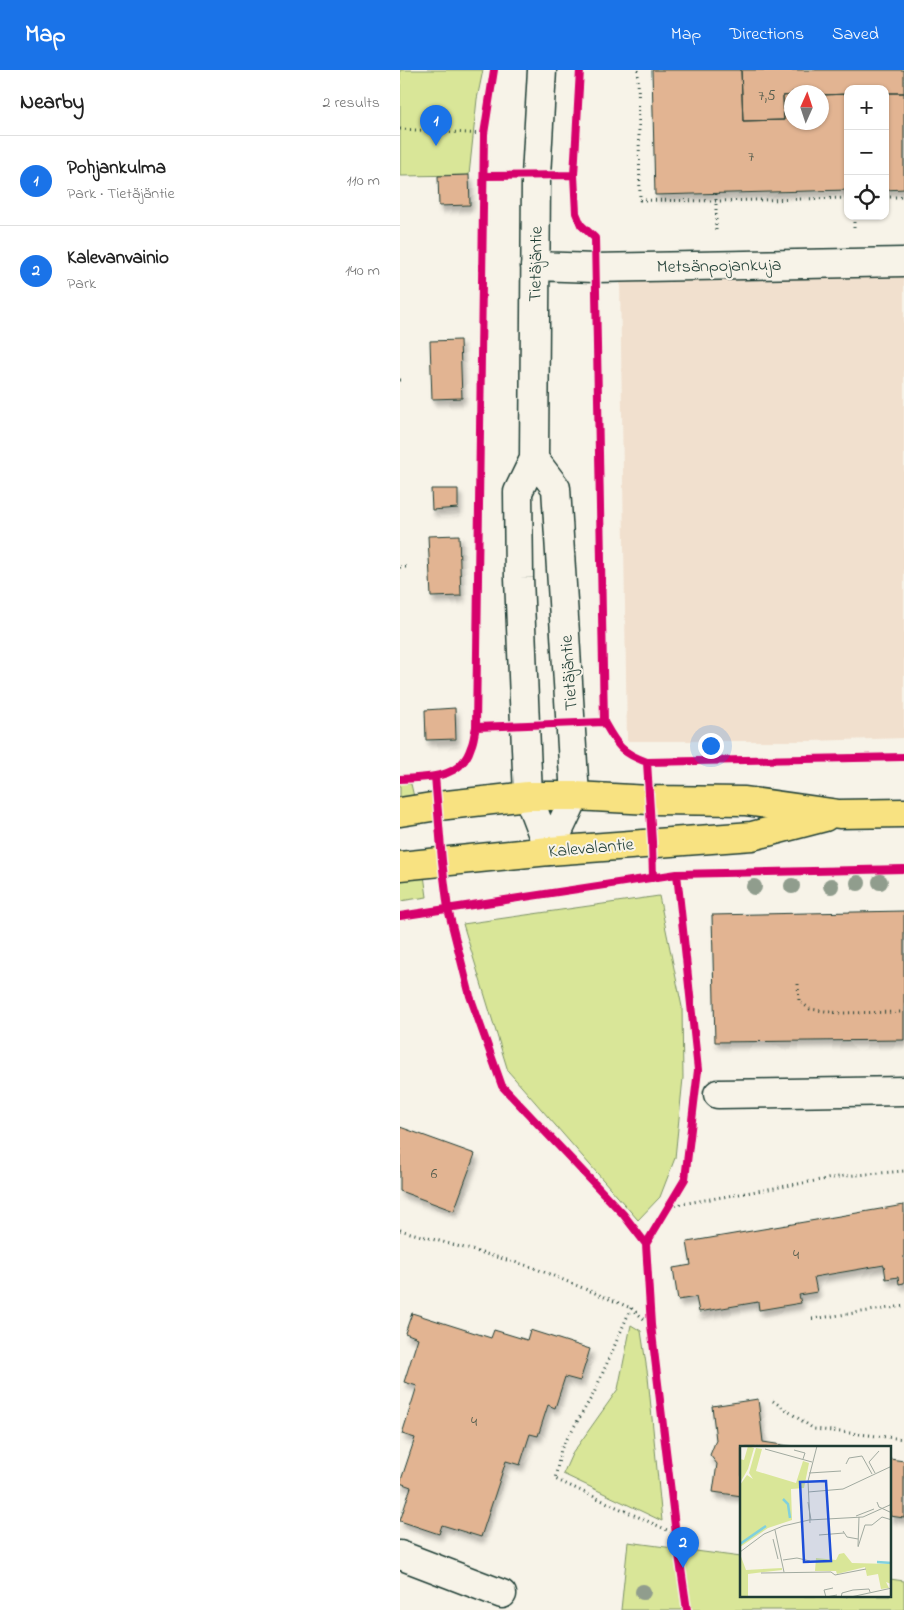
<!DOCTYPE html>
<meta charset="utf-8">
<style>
:root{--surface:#fff;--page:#f2f2f2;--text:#222;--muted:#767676;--line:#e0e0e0;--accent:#1a73e8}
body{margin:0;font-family:"Indie Flower",sans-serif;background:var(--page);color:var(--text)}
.controls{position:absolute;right:15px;top:15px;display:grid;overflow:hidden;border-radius:10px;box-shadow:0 1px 4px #0004}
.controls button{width:45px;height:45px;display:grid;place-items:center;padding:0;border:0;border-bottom:1px solid var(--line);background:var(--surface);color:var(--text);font:25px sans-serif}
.compass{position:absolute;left:384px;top:15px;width:45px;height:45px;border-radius:50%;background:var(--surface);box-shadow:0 1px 4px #0004;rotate:3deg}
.you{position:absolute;left:310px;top:675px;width:18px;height:18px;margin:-12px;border:4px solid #fff;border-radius:50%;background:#1a73e8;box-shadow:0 0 0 8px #1a73e833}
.badge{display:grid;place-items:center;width:32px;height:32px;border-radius:50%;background:var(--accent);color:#fff;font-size:16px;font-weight:700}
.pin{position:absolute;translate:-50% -41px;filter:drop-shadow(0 1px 2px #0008)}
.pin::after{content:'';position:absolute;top:26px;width:18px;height:15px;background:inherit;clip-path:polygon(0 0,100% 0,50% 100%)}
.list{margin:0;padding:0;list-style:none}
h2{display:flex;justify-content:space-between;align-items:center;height:65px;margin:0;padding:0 20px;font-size:21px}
h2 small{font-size:16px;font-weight:400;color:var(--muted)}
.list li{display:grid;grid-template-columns:32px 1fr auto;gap:15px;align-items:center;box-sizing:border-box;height:90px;padding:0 20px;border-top:1px solid var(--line)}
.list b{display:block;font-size:19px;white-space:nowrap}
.list p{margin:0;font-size:16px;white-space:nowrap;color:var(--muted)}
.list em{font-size:16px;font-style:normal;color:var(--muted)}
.icon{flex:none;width:28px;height:28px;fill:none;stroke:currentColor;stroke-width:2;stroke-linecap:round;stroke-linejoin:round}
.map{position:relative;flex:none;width:504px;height:1540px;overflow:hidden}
header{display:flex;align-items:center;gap:30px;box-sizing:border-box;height:70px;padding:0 25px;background:var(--accent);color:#fff}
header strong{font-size:24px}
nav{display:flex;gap:28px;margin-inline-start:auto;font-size:18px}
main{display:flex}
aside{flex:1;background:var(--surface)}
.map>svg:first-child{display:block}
</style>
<header>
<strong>Map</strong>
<nav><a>Map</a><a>Directions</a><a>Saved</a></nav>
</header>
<main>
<aside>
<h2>Nearby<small>2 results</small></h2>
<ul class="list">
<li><span class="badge">1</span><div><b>Pohjankulma</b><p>Park · Tietäjäntie</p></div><em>110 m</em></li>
<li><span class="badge">2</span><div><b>Kalevanvainio</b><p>Park</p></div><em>140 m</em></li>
</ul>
</aside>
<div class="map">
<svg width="504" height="1540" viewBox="0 0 504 1540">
<defs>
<filter id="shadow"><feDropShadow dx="3" dy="5.5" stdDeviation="2.5" flood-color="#0004"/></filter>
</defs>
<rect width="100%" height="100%" fill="#f7f3e8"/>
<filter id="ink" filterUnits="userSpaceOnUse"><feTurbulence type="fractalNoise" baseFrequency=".02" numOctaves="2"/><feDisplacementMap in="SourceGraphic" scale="10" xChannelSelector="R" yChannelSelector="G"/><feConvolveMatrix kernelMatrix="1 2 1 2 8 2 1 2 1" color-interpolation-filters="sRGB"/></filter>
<g filter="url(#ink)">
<path fill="#f1e0ce" d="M 504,199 L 504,668 L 411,671 L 227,671 L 220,208 Z"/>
<path fill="#d9e698" stroke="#7c9266" d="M 0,0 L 83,0 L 77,29 L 69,105 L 0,106 Z
M 0,713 L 11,714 L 14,727 L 0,729 Z
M 24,805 L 27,827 L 0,831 L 0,808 Z
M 259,826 L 282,937 L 283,1008 L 275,1088 L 260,1127 L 238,1150 L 108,1001 L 63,854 Z
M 231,1255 L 241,1261 L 248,1307 L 262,1451 L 163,1404 L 172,1384 L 218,1319 Z
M 228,1472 L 341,1487 L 342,1526 L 490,1526 L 490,1509 L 504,1511 L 504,1540 L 221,1540 Z"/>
<path fill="#e2b492" stroke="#1f3d34" filter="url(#shadow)" d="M 252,0 L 341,0 L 343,51 L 384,50 L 383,26 L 392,25 L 392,52 L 422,52 L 422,25 L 448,24 L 448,120 L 255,125 Z
M 341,0 L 504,0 L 504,23 L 485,23 L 485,19 L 448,19 L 448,24 L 422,25 L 422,22 L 392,22 L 392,25 L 383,26 L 384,50 L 343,51 Z
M 485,23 L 504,23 L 504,119 L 485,120 Z
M 69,105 L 70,135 L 39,136 L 38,106 Z
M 60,270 L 62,328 L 32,329 L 30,271 Z
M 31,419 L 58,419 L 58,438 L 32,440 Z
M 59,465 L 61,526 L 31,527 L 28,466 Z
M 55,638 L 56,669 L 26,670 L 25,640 Z
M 504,841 L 504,970 L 315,972 L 312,845 Z
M 0,1057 L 75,1084 L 54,1141 L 0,1121 Z
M 504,1135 L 504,1213 L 499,1214 L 498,1207 L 486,1209 L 484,1195 L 414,1207 L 417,1222 L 399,1225 L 401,1233 L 359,1240 L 358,1232 L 299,1242 L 296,1227 L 278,1230 L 273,1198 L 291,1195 L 287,1172 Z
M 12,1243 L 91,1268 L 94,1260 L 127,1270 L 130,1260 L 190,1279 L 180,1311 L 165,1307 L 155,1338 L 148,1335 L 138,1366 L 130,1364 L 120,1395 L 106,1391 L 81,1467 L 42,1455 L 39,1464 L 0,1451 L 11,1417 L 0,1413 L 15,1368 L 2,1364 L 17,1316 L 4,1312 L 18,1268 L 5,1263 Z
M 358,1329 L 363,1372 L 402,1378 L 342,1378 L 342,1426 L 313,1422 L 317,1394 L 310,1385 L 316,1370 L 312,1336 Z
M 490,1389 L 504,1391 L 504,1448 L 490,1446 Z"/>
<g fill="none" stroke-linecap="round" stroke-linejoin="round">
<g stroke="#1f3d34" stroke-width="31">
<path id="minor" d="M 142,0 L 136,106 L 134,389 L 118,422 L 119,508 L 125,654 L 128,726 L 149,781
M 135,196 L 195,198 L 504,192
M 134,389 L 156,418 L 175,726 L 149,781
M 318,1024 L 504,1021
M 0,1485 L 102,1524"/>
</g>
<g stroke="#1f3d34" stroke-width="31">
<path id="major" d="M 0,742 L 38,736 L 128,726 L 175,726 L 250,730 L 345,731 L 439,744 L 504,743
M 0,796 L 149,781 L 352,766 L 425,747"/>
</g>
<path stroke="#1f3d34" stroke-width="3" stroke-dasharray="1 4" stroke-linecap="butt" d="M 238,0 L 240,130 L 316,131 L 448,128
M 0,59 L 84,64
M 316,124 L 316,161
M 485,127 L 504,127
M 454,158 L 454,146
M 0,310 L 4,310
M 0,497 L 10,497
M 398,914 L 399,931 L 410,939 L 439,943 L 504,942
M 270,1136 L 444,1106 L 504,1101
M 0,1160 L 132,1197 L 231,1238 L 251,1255
M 231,1238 L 194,1323 L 161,1379 L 155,1409 L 276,1464
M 412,1249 L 504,1236
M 373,1331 L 414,1359 L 504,1369"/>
<use href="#minor" stroke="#f7f3e8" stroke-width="28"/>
<use href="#major" stroke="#f8e281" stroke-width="28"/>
<g stroke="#f7f3e8" stroke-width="11">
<path id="cycleway" d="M 180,0 L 174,105 L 176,143 L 181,155 L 195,168 L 204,652
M 84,106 L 174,105
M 76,657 L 84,64 L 94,0
M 247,692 L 252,772 L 253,808
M 35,706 L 42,791 L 48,839 L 70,926 L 102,1016 L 223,1144 L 246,1174
M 0,709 C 28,707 61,710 71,677 C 74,671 74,664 76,657 L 204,652 C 217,675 221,683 247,692 L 504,687
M 277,804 L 298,1000 L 285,1109 L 246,1174 L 251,1255 L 276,1464 L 287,1540
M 0,846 L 277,804 L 504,799"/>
</g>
<use href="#cycleway" stroke="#d6006c" stroke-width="8"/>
</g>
<g fill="#909d8d">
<circle cx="480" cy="812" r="8"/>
<circle cx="458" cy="813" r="8"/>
<circle cx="392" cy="816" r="8"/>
<circle cx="431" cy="816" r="8"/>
<circle cx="354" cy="817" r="8"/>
<circle cx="243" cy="1522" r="8"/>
</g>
</g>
<g text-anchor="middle" stroke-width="4" stroke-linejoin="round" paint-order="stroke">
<g font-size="15" fill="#505b4c">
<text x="367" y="30">7,5</text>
<text x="351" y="91">7</text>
<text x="34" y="1108">6</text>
<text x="396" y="1189">4</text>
<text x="74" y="1356">4</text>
</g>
<g font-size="18" fill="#1f3d34" stroke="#f7f3e8">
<text transform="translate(135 194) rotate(-89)" y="6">Tietäjäntie</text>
<text transform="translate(319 195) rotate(-1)" y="6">Metsänpojankuja</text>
<text transform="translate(168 603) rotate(-94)" y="6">Tietäjäntie</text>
<text transform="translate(191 777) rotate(-5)" y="6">Kalevalantie</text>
</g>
</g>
<g transform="translate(340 1376)">
<rect width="151" height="151" fill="#f7f3e8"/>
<path d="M 8,0 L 14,2 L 8,23 L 0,37 L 0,13 L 4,14 ZM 16,2 L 22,3 L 16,25 L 56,37 L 63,15 L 69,17 L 64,42 L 51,43 L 52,74 L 28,82 L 0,101 L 0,39 L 7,29 L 13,33 L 9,27 ZM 104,107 L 112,117 L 151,118 L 151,138 L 146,136 L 149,142 L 141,143 L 138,128 L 127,130 L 125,121 L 97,128 L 96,125 L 75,125 L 76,112 L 96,114 L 99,108 ZM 0,108 L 6,124 L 42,122 L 42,124 L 8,128 L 8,151 L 0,151 Z" fill="#d9e698"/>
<path fill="none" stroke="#81d1dd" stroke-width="2.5" d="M 43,53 L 48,58 L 50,72M 0,98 L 26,80M 137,116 L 152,117"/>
<path fill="none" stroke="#a1aaa0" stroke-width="1" d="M 25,3 L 72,16M 54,4 L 65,7 L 63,13M 106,18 L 109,12 L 122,10 L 132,28M 69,27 L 101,25M 135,27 L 129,16 L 139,5M 68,46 L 103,43 L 152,20M 68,56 L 71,74M 137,56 L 139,61 L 152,67M 116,70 L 134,63M 70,77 L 68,35 L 77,0M 35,84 L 44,126M 103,85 L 107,91 L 118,93M 79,89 L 104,87M 33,93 L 38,113M 118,100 L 119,71M 118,101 L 125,79 L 132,79 L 142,71 L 152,74M 0,106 L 24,88 L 43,80 L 69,74 L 123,71 L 152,58M 43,114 L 57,112 L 70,115M 21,127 L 91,126 L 95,129 L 126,123M 93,142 L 84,144 L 86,151 L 97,149M 101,152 L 102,147 L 113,144 L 129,143 L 130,146M 106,152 L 152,142"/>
<path fill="#1d4ed8" fill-opacity="0.15" stroke="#1d4ed8" stroke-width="2.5" d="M 86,35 L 91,115 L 64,116 L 60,36 Z"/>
<rect width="151" height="151" fill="none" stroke="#1f3d34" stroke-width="2.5"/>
</g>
</svg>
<div class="controls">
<button>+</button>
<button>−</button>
<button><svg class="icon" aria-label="locate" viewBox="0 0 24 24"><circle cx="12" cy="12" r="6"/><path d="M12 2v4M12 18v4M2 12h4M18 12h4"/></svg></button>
</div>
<svg class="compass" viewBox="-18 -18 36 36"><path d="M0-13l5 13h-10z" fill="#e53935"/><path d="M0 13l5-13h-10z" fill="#767676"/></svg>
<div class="you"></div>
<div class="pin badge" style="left:36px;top:76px">1</div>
<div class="pin badge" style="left:283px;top:1498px">2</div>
</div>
</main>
